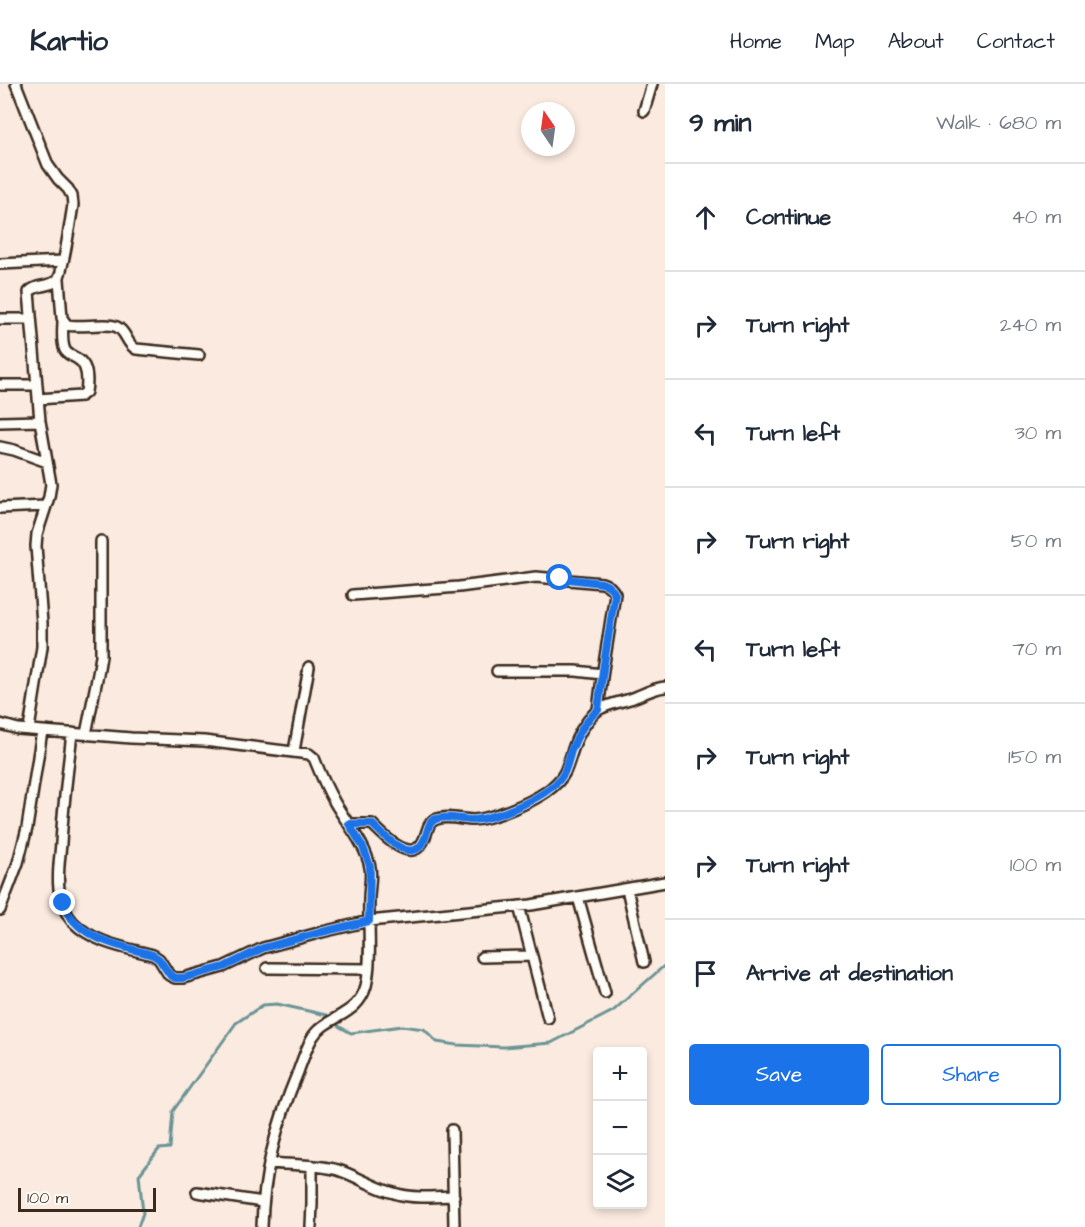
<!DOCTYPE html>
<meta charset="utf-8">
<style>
:root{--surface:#fff;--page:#f6f6f7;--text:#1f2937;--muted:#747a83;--line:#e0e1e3;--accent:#1a73e8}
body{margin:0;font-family:"Architects Daughter",sans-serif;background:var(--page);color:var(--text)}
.controls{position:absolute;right:18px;bottom:18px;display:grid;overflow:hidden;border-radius:6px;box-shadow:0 3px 9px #0003}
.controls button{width:54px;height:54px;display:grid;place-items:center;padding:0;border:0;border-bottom:2px solid var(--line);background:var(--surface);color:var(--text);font:30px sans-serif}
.compass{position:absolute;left:521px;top:18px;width:54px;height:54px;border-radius:50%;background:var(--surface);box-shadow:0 3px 9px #0003;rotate:347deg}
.scale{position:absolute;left:18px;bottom:15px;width:138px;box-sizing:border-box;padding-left:6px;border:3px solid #3b2a1e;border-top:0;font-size:16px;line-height:21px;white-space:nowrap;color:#3b2a1e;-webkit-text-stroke:4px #fdfcf7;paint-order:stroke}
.stop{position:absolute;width:18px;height:18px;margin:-14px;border:4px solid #1a73e8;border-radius:50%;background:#fff}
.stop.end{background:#1a73e8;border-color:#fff;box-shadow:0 2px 6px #0008}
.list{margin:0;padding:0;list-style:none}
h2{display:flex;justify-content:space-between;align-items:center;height:78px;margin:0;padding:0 24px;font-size:26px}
h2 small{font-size:20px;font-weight:400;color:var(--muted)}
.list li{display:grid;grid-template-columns:39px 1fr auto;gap:18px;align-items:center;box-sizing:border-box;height:108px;padding:0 24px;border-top:2px solid var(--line)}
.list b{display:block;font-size:22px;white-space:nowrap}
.list em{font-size:20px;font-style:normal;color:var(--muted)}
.actions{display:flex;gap:12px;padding:18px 24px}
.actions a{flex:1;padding:14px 0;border:2px solid var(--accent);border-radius:6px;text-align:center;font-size:21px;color:var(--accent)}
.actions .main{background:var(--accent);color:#fff}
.icon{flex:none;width:33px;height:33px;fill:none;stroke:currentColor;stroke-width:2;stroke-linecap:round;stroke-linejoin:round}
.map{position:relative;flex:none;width:665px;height:1143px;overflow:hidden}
header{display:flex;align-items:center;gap:36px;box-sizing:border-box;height:84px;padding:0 30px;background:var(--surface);border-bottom:2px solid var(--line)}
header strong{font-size:28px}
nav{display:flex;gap:33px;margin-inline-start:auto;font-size:21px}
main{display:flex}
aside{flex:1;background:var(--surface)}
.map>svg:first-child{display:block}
</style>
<header>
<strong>Kartio</strong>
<nav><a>Home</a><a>Map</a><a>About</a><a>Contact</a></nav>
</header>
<main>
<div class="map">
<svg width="665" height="1143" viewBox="0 0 665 1143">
<rect width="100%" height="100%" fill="#fbeadf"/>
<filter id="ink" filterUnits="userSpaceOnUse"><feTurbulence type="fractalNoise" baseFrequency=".0167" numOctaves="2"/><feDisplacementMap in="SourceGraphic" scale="12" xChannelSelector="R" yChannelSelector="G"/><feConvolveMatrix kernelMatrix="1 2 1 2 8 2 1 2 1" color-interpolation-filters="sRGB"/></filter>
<g filter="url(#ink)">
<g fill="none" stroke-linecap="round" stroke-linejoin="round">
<path stroke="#6a9495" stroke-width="3" d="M 138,1143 L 143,1129 L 139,1091 L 159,1065 L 170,1064 L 173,1027 L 236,939 L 263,921 L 277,920 L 326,931 L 340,943 L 351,949 L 402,942 L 424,945 L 437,958 L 457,961 L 504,963 L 551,959 L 613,927 L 665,881"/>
<g stroke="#3b2a1e" stroke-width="14">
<path id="minor" d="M 16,0 L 48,81 L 58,95 L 68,105 L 72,112 L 73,121 C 71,133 63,189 58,195 C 51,204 37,199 29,208 L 40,337 L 51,400 L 49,413 L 37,450 L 36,462 L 42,539 L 42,563 L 29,645
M 644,27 L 652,0
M 0,180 L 63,177
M 59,195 L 62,234 L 67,241 C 80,244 107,238 117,243 C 127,248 126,260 136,265 L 199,271
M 0,235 L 31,235
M 0,301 L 36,301
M 38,315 L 81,312 L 86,308 C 88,295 88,280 76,274 C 72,272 67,270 65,266 C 61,258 63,245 63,237
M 0,338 L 40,337
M 0,363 L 14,366 L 47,378
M 0,424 L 46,422
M 353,511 L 459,503 L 536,493 L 602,499 C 609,501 612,504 615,510 L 603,586 L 598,626
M 497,587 L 576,587 L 602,590
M 0,640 L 18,645 L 131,654 L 204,657 L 309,670 L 314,674 C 320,689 327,705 335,719 C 347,740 365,759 370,783 C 372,793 369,804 369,815 C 368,841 372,877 366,902 C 364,909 360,916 355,921 C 342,934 321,938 312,954 C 306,965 302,977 298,988 C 277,1038 263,1089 262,1143
M 72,649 C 68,685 63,722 61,759 C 60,774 57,789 59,805 C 61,816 65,830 73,838 C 93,859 127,864 153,871 L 159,875 L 169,891 L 175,894 L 183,894 L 223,883 L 263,864 L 322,848 L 369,837 L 531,821 L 665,798
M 86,650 L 98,590 L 101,572 L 101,457
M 294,667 L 309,583
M 349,740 L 372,740 C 384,752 414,784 425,753 C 428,746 428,737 437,735 C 448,731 462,736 473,736 C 492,735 530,719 546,708 C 553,703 561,696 565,688 C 573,669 573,656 587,638 C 591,633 594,628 600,625 C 609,620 620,618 630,615 C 642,611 653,604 665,603
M 627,805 L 644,878
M 578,813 L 605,909
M 519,822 L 548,934
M 0,826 L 18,779 L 27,744 L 42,647
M 482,873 L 532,872
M 267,884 L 368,885
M 452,1046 L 454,1143
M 269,1079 C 292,1081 316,1080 338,1086 C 357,1092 374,1104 394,1109 C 413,1115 434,1113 454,1112
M 197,1108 L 263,1118
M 311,1143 L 312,1120 L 312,1082"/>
</g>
<use href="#minor" stroke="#fdfcf7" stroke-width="9"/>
</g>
</g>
<g fill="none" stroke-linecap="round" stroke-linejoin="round" filter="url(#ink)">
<path stroke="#1a73e8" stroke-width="8" d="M 63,819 C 77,856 119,861 153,871 L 159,875 L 170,891 L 175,894 L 183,894 L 224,883 L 263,864 L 322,848 L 369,837 L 370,782 L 363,763 L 349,740 L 372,740 C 384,752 414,784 425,754 C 428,747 428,737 436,735 C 447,731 461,736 473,736 C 496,735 553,711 564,689 C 567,682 569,674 571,667 C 577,651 585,637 598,626 L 603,586 L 615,510 C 612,504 609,501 602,499 L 560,494"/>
</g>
</svg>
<div class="controls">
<button>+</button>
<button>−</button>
<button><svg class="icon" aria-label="layers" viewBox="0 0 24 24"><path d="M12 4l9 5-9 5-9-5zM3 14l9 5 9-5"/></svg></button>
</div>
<svg class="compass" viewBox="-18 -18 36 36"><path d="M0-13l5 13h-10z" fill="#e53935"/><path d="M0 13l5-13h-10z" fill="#747a83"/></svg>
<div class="scale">100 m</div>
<div class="stop" style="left:560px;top:494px"></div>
<div class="stop end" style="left:63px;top:819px"></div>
</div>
<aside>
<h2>9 min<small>Walk · 680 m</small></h2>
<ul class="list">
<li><svg class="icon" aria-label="ahead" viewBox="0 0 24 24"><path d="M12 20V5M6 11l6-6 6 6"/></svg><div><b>Continue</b></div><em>40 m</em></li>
<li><svg class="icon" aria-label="right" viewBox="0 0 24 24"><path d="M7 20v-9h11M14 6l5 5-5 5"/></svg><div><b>Turn right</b></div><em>240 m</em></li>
<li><svg class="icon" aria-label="left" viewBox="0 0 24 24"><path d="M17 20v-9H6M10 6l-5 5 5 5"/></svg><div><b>Turn left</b></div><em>30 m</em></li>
<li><svg class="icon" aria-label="right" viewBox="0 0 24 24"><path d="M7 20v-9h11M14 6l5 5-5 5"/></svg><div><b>Turn right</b></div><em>50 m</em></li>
<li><svg class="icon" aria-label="left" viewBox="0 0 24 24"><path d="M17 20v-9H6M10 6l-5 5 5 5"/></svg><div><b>Turn left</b></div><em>70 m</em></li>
<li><svg class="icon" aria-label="right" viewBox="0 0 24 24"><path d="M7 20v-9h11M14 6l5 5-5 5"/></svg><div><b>Turn right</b></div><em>150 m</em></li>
<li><svg class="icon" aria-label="right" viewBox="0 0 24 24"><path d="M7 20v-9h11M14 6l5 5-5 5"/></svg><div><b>Turn right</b></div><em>100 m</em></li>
<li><svg class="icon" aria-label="arrive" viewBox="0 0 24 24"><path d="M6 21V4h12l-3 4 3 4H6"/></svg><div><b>Arrive at destination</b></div></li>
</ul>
<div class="actions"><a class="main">Save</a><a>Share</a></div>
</aside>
</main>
